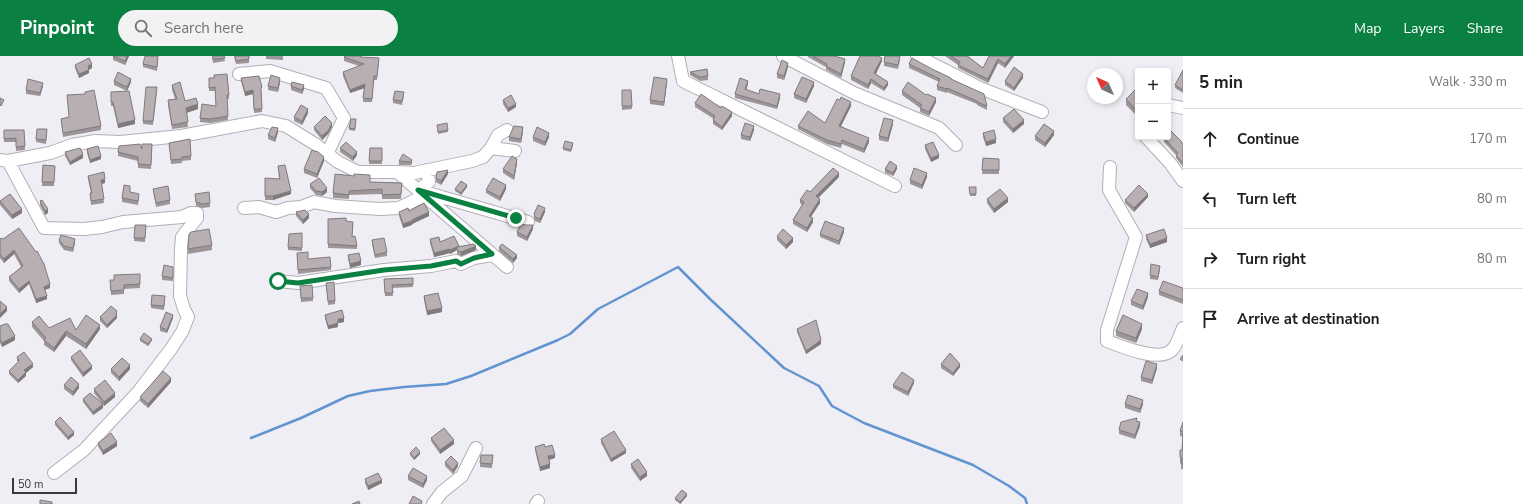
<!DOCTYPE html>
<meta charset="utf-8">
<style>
:root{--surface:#fff;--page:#f2f2f2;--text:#202124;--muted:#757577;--line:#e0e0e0;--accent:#0b8043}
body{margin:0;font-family:"Nunito Sans",sans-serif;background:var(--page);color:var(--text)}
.controls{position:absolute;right:12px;top:12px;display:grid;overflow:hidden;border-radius:4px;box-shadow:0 2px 6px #0003}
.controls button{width:36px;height:36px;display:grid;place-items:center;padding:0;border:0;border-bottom:1px solid var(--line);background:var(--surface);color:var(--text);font:20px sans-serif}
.compass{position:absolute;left:1087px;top:12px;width:36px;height:36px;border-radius:50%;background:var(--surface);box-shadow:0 2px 6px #0003;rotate:315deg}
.scale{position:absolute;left:12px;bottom:10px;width:65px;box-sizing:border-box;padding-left:4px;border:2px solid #3a393c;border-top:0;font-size:11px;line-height:14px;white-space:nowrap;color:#3a393c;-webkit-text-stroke:3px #f0eef5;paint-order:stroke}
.stop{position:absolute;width:12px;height:12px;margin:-9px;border:3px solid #0b8043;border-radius:50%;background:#fff}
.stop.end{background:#0b8043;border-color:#fff;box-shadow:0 1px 4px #0008}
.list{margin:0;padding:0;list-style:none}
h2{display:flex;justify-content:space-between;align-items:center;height:52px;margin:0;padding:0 16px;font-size:17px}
h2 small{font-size:13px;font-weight:400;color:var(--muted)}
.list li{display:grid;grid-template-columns:26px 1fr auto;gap:12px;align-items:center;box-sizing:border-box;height:60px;padding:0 16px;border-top:1px solid var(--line)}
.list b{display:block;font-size:15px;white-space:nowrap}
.list em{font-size:13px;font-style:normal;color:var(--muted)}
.icon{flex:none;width:22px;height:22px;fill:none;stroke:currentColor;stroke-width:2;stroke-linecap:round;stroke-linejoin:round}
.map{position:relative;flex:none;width:1183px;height:448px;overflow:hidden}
header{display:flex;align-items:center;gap:24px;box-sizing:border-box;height:56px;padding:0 20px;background:var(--accent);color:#fff}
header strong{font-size:19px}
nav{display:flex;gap:22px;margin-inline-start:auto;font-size:14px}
.search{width:280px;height:36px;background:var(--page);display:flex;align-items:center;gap:10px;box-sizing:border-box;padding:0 14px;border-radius:22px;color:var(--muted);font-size:15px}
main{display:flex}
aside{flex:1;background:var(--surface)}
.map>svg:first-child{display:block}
</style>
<header>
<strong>Pinpoint</strong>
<div class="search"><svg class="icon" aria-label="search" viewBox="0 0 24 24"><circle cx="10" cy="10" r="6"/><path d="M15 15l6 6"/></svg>Search here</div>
<nav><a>Map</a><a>Layers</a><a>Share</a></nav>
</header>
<main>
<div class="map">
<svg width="1183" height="448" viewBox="0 0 1183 448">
<rect width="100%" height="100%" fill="#f0eef5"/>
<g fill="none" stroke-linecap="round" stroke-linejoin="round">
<path stroke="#6194d0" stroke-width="2.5" d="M 251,382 L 301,362 L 348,340 L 370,335 L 404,331 L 446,328 L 471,320 L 558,284 L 570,278 L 598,253 L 678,211 L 710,243 L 784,312 L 819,330 L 832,350 L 864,367 L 973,409 L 1009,430 L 1025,442 L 1027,448"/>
<g stroke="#b1afb5" stroke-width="14">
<path id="minor" d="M 678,0 L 683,25 L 895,130
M 783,0 L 854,37 L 939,72 L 956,89
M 917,0 L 980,32 L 1042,56
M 239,18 L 270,15 L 326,32 L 344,62 L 327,98
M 1168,49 L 1183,52
M 1146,81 L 1170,107 L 1183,125
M 491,92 L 515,95
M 0,104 L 8,105 L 50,97 L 72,89 L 95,85 L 120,86 L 181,80 L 262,65 L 286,70 L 315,88 L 338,106 L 358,116 L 397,116 L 507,211
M 8,105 L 44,172 L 84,173 L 102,171 L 123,166 L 182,161 L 191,157 L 197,157 L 197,162 L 182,181 L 181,192 L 180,240 L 184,253 L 188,261 L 182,276 L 171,293 L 139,335 L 84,394 L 54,417
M 1110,111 L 1109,134 L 1136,181 L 1107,274 L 1107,285 C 1121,290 1159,307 1172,294 C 1177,289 1180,279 1183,272
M 397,116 L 414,117 L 472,105 L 483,101 L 491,92 L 498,79 L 507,74
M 418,134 L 429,126 L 427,114
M 421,135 L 528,166
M 244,152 L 259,151 L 276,156 L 288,152 L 301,151 L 314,146 L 335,150 L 380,153 L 399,152 L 424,140
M 278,225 L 298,227 L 384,214 L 431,210 L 456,205 L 461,208 L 474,202 L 492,199
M 433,448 L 442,436 L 462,420 L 476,392
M 536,448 L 538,445"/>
</g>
<use href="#minor" stroke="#fff" stroke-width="12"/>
</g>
<path fill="#9d9699" d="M 113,0 L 129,0 L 125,9 L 113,4 Z
M 212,0 L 224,0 L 225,5 L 213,7 Z
M 234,0 L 249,0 L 249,7 L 236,8 Z
M 266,0 L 283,0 L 283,4 L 266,3 Z
M 361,0 L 361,1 L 379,6 L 377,24 L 374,24 L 372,46 L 363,46 L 364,32 L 350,37 L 343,20 L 343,16 L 359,10 L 344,5 L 344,1 Z
M 808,0 L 834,0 L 845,6 L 841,22 L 826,14 L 826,11 L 808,1 Z
M 945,0 L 968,0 L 983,12 L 989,0 L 1014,0 L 1005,12 L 998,7 L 988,27 L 958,12 L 958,9 Z
M 158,3 L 157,15 L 143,11 L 143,8 Z
M 900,4 L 898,13 L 884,10 L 884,6 Z
M 882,5 L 876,18 L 888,29 L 884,35 L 871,27 L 868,33 L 851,24 L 851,20 Z
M 909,8 L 932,13 L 951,24 L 987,50 L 987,54 L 977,49 L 977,48 L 947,36 L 947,37 L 937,34 L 937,30 L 939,26 L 909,12 Z
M 75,9 L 92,12 L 89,14 L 89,17 L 79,22 L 75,12 Z
M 788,11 L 784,24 L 777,22 L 777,18 Z
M 1183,14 L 1183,37 L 1175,32 L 1175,29 Z
M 690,16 L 708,20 L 708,24 L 700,25 L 690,19 Z
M 209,22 L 229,39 L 229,43 L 227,43 L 228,64 L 210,67 L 200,66 L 200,62 L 216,50 L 215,35 L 209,35 Z
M 241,22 L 262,35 L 261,35 L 262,56 L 254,57 L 253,38 L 245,40 L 241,25 Z
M 1023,22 L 1014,35 L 1005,29 L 1005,25 Z
M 114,25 L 131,26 L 127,35 L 114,29 Z
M 280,26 L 278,36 L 268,34 L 268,30 Z
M 667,26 L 664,50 L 650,48 L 650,44 Z
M 748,28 L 746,34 L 759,38 L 780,42 L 777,53 L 735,42 L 735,38 Z
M 172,29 L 185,45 L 198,53 L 186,57 L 188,71 L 172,73 L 168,49 L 168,44 L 175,43 L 172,34 Z
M 43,30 L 40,40 L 26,38 L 26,34 Z
M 291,30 L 304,33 L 302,38 L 291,34 Z
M 814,30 L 806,47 L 794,42 L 794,38 Z
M 1138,33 L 1138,61 L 1126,49 L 1126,43 Z
M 622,34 L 631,34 L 632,53 L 622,54 Z
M 157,35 L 153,69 L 143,68 L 143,65 Z
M 902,35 L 936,46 L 929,60 L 920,56 L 920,52 L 902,39 Z
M 111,36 L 135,68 L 118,72 L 113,50 L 111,50 Z
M 404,40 L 402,49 L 393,47 L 393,44 Z
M 503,44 L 516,51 L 508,56 L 503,48 Z
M 695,47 L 732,60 L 722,74 L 713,68 L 713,64 L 714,63 L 695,51 Z
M 851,50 L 841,70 L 869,86 L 864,97 L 842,88 L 841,92 L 827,88 L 798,73 L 798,70 L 825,67 Z
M 308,57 L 302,69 L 294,65 L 294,61 Z
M 1003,62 L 1024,68 L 1013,77 L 1003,66 Z
M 61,63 L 101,70 L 101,74 L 63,81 Z
M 356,63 L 355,75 L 349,74 L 349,72 Z
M 893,68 L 888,86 L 879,84 L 879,80 Z
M 437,69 L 448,74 L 448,76 L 438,78 Z
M 314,71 L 332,71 L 328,78 L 322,84 L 314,74 Z
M 4,74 L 24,74 L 25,94 L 16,95 L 16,86 L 4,86 Z
M 754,74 L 750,85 L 741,83 L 741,79 Z
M 523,75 L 521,87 L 509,85 L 509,81 Z
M 47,76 L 46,88 L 36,86 L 36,83 Z
M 278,76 L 275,86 L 268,83 L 268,79 Z
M 983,77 L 996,87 L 986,90 L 983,81 Z
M 1054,79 L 1045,91 L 1035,84 L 1035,80 Z
M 533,81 L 549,81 L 545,90 L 533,85 Z
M 1164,82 L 1183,88 L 1183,111 L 1176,102 L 1176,99 L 1164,86 Z
M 169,87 L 191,100 L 191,104 L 182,105 L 182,107 L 171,108 Z
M 152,88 L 151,113 L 138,112 L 138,105 L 118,100 L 118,96 L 142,93 Z
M 573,89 L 571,96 L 563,94 L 563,92 Z
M 925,89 L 939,102 L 931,106 L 925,93 Z
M 340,92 L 357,99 L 353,105 L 340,96 Z
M 370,92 L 382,92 L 382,108 L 369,108 Z
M 87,93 L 101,103 L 90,107 L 87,97 Z
M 65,96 L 83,102 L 70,109 L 65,100 Z
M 983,102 L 999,103 L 999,118 L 982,118 Z
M 412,104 L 412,108 L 411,109 L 399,109 L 399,105 Z
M 324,105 L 317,122 L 304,117 L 304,113 Z
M 517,107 L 514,124 L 503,117 L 503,113 Z
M 43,109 L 55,110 L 54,130 L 42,130 Z
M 278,110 L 291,138 L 273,144 L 265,144 L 265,122 L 279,123 Z
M 885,113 L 897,113 L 893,120 L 885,117 Z
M 448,118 L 441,129 L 436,126 L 436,122 Z
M 88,120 L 105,127 L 101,128 L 104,147 L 91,149 L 90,137 L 91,137 L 88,123 Z
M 839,121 L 818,142 L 820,147 L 810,161 L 813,166 L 807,176 L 793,168 L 793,164 L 802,149 L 800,147 L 800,144 L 810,136 Z
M 927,121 L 922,133 L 910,128 L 910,124 Z
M 370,126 L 402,127 L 401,143 L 382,143 L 382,138 L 349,139 L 349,143 L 333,142 L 333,137 Z
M 310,128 L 327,136 L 322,140 L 316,139 L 310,132 Z
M 467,131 L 461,139 L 455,135 L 455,133 Z
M 969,131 L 976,131 L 976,140 L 970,140 Z
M 153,133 L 170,144 L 170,148 L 156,151 Z
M 506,133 L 500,145 L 486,137 L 486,134 Z
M 130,134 L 130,136 L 139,141 L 138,149 L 122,146 L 122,142 Z
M 195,138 L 210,147 L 210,151 L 202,152 L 196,150 Z
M 1148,141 L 1134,156 L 1125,147 L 1125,144 Z
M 987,143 L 1008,146 L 994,157 L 987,147 Z
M 0,145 L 22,157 L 12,163 L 0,149 Z
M 40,145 L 48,157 L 45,159 L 40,149 Z
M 409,155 L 429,160 L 412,168 L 412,169 L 403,172 L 399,160 L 399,156 Z
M 296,156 L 309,162 L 303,168 L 296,160 Z
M 545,156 L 540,167 L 535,165 L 534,162 L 534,158 Z
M 328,163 L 346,165 L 353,169 L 352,181 L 357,190 L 357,193 L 328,192 Z
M 135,169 L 146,169 L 145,186 L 134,185 Z
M 19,172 L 50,232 L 45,234 L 47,243 L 36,247 L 29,228 L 19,237 L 9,225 L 9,221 L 21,211 L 14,198 L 4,207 L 0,202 L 0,183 L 3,183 Z
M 533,173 L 527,185 L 517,180 L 517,176 Z
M 844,176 L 839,189 L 820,181 L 820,178 Z
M 1146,179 L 1167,186 L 1150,192 L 1146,183 Z
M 777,180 L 793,186 L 786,193 L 777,184 Z
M 430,183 L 440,186 L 476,194 L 461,200 L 457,198 L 457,194 L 450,198 L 450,197 L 434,201 L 430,187 Z
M 59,184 L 75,186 L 73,196 L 64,194 L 59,187 Z
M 372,184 L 387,196 L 387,200 L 375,202 L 372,188 Z
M 212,189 L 212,194 L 188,198 L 188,193 Z
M 288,191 L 302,192 L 302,195 L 288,194 Z
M 499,191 L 517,202 L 513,207 L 499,195 Z
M 297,197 L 308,203 L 331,211 L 331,214 L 298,218 Z
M 348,199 L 361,209 L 350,212 L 348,202 Z
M 173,211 L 173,225 L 162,224 L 162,220 Z
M 1160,214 L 1158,224 L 1150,223 L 1150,219 Z
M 140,218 L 140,232 L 124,233 L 124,238 L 111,239 L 110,224 L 114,224 Z
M 413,222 L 413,231 L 392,232 L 393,240 L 385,240 L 384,223 Z
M 326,227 L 335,245 L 335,248 L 328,249 Z
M 312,229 L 313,245 L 301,246 L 300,230 Z
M 1183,232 L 1183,248 L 1159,239 L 1159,235 Z
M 424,240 L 442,256 L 427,259 L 424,244 Z
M 1148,241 L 1143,254 L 1131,249 L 1131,245 Z
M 165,244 L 164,254 L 151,252 L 151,249 Z
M 117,258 L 117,262 L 107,272 L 100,265 L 100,261 Z
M 325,259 L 344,266 L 338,267 L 338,271 L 328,273 L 325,262 Z
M 173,262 L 167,277 L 160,275 L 160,271 Z
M 32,266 L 49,272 L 76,274 L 100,273 L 86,293 L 66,280 L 54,296 L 44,289 L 44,285 L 32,271 Z
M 0,270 L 15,284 L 2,291 L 0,287 Z
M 797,273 L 821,288 L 806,298 L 797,276 Z
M 1142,273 L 1136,287 L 1116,280 L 1116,275 Z
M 140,283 L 152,284 L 148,290 L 140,285 Z
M 17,301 L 33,311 L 26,317 L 26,320 L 18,327 L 9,318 L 9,315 L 18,306 L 17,305 Z
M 71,301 L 92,313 L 83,321 L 71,304 Z
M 941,308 L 960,311 L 953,320 L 941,312 Z
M 1157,312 L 1152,328 L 1141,325 L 1141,321 Z
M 111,313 L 130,313 L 119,325 L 111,317 Z
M 171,326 L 148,352 L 140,345 L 140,341 Z
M 914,327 L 908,340 L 893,332 L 893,329 Z
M 64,329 L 79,332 L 73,340 L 64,333 Z
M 94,333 L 115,341 L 104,350 L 103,349 L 103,352 L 93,359 L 83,346 L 83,343 L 101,346 L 94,337 Z
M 1125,348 L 1143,348 L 1140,357 L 1125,352 Z
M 1137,365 L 1140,370 L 1135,383 L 1119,378 L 1119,374 Z
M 55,366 L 74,379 L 68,384 L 55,369 Z
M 1183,366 L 1183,413 L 1181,413 L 1181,407 L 1180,407 L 1180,401 L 1182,394 L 1183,381 L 1180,380 L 1180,375 Z
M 431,382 L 454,388 L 440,398 L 431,385 Z
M 601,383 L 626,397 L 611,406 L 601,387 Z
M 98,387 L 117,390 L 103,399 L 98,390 Z
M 535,391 L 545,391 L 555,402 L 549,404 L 550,412 L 540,415 L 535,394 Z
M 410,397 L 420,398 L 414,404 L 410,399 Z
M 481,399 L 493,399 L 492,412 L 480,411 Z
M 445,406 L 458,410 L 453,418 L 445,410 Z
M 631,408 L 647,420 L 640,425 L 631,412 Z
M 408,420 L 427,424 L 423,432 L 408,424 Z
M 365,423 L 382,427 L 368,434 L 365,427 Z
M 687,440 L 680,448 L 675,444 L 675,442 Z"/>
<path fill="#807a7d" d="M 127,0 L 129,0 L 125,9 L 125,5 Z
M 1011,0 L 1014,0 L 1005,12 L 1005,8 Z
M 882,2 L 882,5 L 874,21 L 874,17 Z
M 845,3 L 845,6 L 841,22 L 841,18 Z
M 998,3 L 998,7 L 988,27 L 988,23 Z
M 788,7 L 788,11 L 784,24 L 784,20 Z
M 92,8 L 92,12 L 88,14 L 88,10 Z
M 89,14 L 89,17 L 79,22 L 79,18 Z
M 1023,18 L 1023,22 L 1014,35 L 1014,32 Z
M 280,22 L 280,26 L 278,36 L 278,32 Z
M 131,23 L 131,26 L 127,35 L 127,31 Z
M 667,23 L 667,26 L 664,50 L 664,46 Z
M 871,23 L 871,27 L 868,33 L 868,29 Z
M 748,25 L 748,28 L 745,37 L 745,33 Z
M 814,26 L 814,30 L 806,47 L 806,43 Z
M 888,26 L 888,29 L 884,35 L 884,32 Z
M 43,27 L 43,30 L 40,40 L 40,37 Z
M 365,28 L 365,32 L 350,37 L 350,34 Z
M 304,29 L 304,33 L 302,38 L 302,34 Z
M 253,34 L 253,38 L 245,40 L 245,36 Z
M 780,38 L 780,42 L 777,53 L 777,50 Z
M 936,42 L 936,46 L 929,60 L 929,56 Z
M 851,46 L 851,50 L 839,74 L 839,70 Z
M 198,48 L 198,53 L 186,57 L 186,52 Z
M 516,48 L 516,51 L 508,56 L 508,52 Z
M 308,53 L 308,57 L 302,69 L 302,65 Z
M 732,56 L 732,60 L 722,74 L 722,71 Z
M 135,64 L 135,68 L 118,72 L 118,68 Z
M 893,64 L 893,68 L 888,86 L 888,82 Z
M 1024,64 L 1024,68 L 1013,77 L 1013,73 Z
M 332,67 L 332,71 L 328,78 L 322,84 L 322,80 Z
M 754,70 L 754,74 L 750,85 L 750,81 Z
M 523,71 L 523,75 L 521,87 L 521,83 Z
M 278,72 L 278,76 L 275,86 L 275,82 Z
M 1054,75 L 1054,79 L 1045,91 L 1045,87 Z
M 549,77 L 549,81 L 545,90 L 545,86 Z
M 869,82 L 869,86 L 864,97 L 864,93 Z
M 996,83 L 996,87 L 986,90 L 986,86 Z
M 357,96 L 357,99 L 353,105 L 353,101 Z
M 83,98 L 83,102 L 70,109 L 70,106 Z
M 939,99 L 939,102 L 931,106 L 931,102 Z
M 101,100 L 101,103 L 90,107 L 90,104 Z
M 324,101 L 324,105 L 317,122 L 317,118 Z
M 517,103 L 517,107 L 514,124 L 514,120 Z
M 897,110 L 897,113 L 893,120 L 893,117 Z
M 448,114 L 448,118 L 441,129 L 441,125 Z
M 839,117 L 839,121 L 816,144 L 816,140 Z
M 927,117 L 927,121 L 922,133 L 922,129 Z
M 105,123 L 105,127 L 101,128 L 101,124 Z
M 467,129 L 467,131 L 461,139 L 461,137 Z
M 506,129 L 506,133 L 500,145 L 500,141 Z
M 327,132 L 327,136 L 322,140 L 322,136 Z
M 291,135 L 291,138 L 273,144 L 273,140 Z
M 1148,138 L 1148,141 L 1134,156 L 1134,152 Z
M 1008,142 L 1008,146 L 994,157 L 994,153 Z
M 820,143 L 820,147 L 809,164 L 809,160 Z
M 545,152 L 545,156 L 540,167 L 540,163 Z
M 22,153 L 22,157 L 12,163 L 12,159 Z
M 48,153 L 48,157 L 45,159 L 45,155 Z
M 429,156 L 429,160 L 412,168 L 412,169 L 403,172 L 403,168 Z
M 309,158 L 309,162 L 303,168 L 303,164 Z
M 813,162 L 813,166 L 807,176 L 807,172 Z
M 533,169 L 533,173 L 527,185 L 527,181 Z
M 844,172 L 844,176 L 839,189 L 839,185 Z
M 793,182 L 793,186 L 786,193 L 786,189 Z
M 1167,182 L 1167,186 L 1150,192 L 1150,188 Z
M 75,183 L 75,186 L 73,196 L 73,192 Z
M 459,190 L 459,193 L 457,191 L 457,194 L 450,198 L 450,194 Z
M 476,190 L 476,194 L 461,200 L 461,196 Z
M 450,193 L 450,197 L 434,201 L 434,197 Z
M 14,194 L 14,198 L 4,207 L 4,203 Z
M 517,199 L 517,202 L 513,207 L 513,203 Z
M 361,205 L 361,209 L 350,212 L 350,208 Z
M 29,225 L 29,228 L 19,237 L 19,233 Z
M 50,228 L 50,232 L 44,234 L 44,231 Z
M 1148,237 L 1148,241 L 1143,254 L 1143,250 Z
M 47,240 L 47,243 L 36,247 L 36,243 Z
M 7,251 L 7,255 L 0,262 L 0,258 Z
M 442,252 L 442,256 L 427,259 L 427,255 Z
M 117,255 L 117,262 L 107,272 L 107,269 Z
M 173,259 L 173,262 L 167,277 L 167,274 Z
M 344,262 L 344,266 L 338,267 L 338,271 L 328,273 L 328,270 L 338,263 Z
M 1142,268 L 1142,273 L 1136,287 L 1136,282 Z
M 100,269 L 100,273 L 86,293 L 86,288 Z
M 66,275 L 66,280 L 54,296 L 54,292 Z
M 15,280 L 15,284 L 2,291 L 2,287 Z
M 152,283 L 152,284 L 148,290 L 148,288 Z
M 821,284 L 821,288 L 806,298 L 806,295 Z
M 33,308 L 33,311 L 26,317 L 26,320 L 18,327 L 18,324 L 24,314 Z
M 960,308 L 960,311 L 953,320 L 953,317 Z
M 1157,308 L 1157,312 L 1152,328 L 1152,324 Z
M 130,309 L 130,313 L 119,325 L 119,321 Z
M 92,310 L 92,313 L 83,321 L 83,317 Z
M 171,322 L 171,326 L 148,352 L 148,348 Z
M 914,324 L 914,327 L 908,340 L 908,336 Z
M 79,328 L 79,332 L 73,340 L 73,336 Z
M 115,337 L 115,341 L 104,350 L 104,346 Z
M 1143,344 L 1143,348 L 1140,357 L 1140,353 Z
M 103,348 L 103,352 L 93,359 L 93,356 Z
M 1140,366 L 1140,370 L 1135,383 L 1135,379 Z
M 74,376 L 74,379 L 68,384 L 68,381 Z
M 454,384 L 454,388 L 440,398 L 440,394 Z
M 117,386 L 117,390 L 103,399 L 103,395 Z
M 626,394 L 626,397 L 611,406 L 611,403 Z
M 420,396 L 420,398 L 414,404 L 414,402 Z
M 555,399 L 555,402 L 548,404 L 548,400 Z
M 458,407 L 458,410 L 453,418 L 453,414 Z
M 550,408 L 550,412 L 540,415 L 540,411 Z
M 647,416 L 647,420 L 640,425 L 640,421 Z
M 427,420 L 427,424 L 423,432 L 423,428 Z
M 382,424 L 382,427 L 368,434 L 368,430 Z
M 687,438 L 687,440 L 680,448 L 680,446 Z"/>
<path fill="#b7afb2" stroke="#807a7d" d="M 113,0 L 127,0 L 125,5 Z
M 145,0 L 158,0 L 157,11 L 143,8 Z
M 213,0 L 224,0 L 225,2 L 213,3 Z
M 235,0 L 249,0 L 249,3 L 236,5 Z
M 345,0 L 361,0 L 360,1 L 379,2 L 377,20 L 374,20 L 372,43 L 363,42 L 365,28 L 350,34 L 343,16 L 364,8 L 344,1 Z
M 813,0 L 834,0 L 845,3 L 841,18 L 826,10 L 827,8 Z
M 860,0 L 878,0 L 882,2 L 874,17 L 888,26 L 884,32 L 871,23 L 868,29 L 851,20 Z
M 885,0 L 900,0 L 898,9 L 884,6 Z
M 951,0 L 967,0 L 983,12 L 989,0 L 1011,0 L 1005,8 L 998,3 L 988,23 L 958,9 L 960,6 Z
M 89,2 L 92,8 L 88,10 L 89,14 L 79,18 L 75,9 Z
M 912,2 L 932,13 L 951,22 L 951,23 L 984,38 L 987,50 L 977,46 L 977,45 L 947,32 L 947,33 L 937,30 L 940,23 L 909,8 Z
M 782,4 L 788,7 L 784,20 L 777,18 Z
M 1014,11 L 1023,18 L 1014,32 L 1005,25 Z
M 707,13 L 708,20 L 700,21 L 690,16 Z
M 1183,14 L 1183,34 L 1175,29 Z
M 118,16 L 131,23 L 127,31 L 114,25 Z
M 227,18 L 229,39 L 227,39 L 228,60 L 210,63 L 200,62 L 202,48 L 216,50 L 215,31 L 209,32 L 209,22 L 214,22 L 214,19 Z
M 271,19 L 280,22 L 278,32 L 268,30 Z
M 259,20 L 262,31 L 261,32 L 262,53 L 254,53 L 253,34 L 245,36 L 241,22 Z
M 654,21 L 667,23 L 664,46 L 650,44 Z
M 802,21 L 814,26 L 806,43 L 794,38 Z
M 740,22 L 748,25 L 745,33 L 759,38 L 760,33 L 780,38 L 777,50 L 735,38 Z
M 28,23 L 43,27 L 40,37 L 26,34 Z
M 180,26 L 185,45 L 196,42 L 198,48 L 186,52 L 188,66 L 172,69 L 168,44 L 177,43 L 172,29 Z
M 292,26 L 304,29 L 302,34 L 291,30 Z
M 908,26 L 926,39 L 927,38 L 936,42 L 929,56 L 920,52 L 922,49 L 902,35 Z
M 146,31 L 157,31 L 153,65 L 143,65 Z
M 1137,32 L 1138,33 L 1138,56 L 1126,43 Z
M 94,34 L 101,70 L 63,77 L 61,63 L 69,61 L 67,39 L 85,38 L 85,36 Z
M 622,34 L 631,34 L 632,50 L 622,50 Z
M 129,35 L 135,64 L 118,68 L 113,46 L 111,46 L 111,36 Z
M 395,35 L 404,36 L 402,45 L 393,44 Z
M 701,38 L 721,52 L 722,50 L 732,56 L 722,71 L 713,64 L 715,60 L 695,47 Z
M 511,39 L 516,48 L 508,52 L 503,44 Z
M 841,41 L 851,46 L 839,70 L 869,82 L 864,93 L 842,84 L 841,88 L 827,84 L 798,70 L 808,55 L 825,67 L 837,43 L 840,44 Z
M 0,42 L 4,44 L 1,50 L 0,49 Z
M 301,49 L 308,53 L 302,65 L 294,61 Z
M 1014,53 L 1024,64 L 1013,73 L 1003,62 Z
M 325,60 L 332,67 L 328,75 L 322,80 L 314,71 Z
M 884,62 L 893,64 L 888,82 L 879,80 Z
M 351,63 L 356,63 L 355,73 L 349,72 Z
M 447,67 L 448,74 L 438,76 L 437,69 Z
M 745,67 L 754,70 L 750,81 L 741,79 Z
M 1044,68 L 1054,75 L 1045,87 L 1035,80 Z
M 514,70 L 523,71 L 521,83 L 509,81 Z
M 272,71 L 278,72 L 275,82 L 268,79 Z
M 537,71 L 549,77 L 545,86 L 533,81 Z
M 37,73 L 47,73 L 46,84 L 36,83 Z
M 4,74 L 24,74 L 25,90 L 16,91 L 16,82 L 4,83 Z
M 994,74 L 996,83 L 986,86 L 983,77 Z
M 1171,75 L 1182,86 L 1181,87 L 1183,88 L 1183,107 L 1176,99 L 1178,97 L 1164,82 L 1165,81 L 1168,81 L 1168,78 Z
M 190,83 L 191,100 L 182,101 L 182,103 L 171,104 L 169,87 Z
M 565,85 L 573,87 L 571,94 L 563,92 Z
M 346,86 L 357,96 L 353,101 L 340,92 Z
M 933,86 L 939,99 L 931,102 L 925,89 Z
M 140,88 L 142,93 L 142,88 L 152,88 L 151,109 L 138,108 L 138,101 L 118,96 L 119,90 Z
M 98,90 L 101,100 L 90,104 L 87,93 Z
M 80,92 L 83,98 L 70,106 L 65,96 Z
M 370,92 L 382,92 L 382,105 L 369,105 Z
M 312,94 L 318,96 L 324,101 L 317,118 L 304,113 Z
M 403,98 L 412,104 L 411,106 L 399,105 Z
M 512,100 L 517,103 L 514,120 L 503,113 Z
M 983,102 L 999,103 L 999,114 L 982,114 Z
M 890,105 L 897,110 L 893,117 L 885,113 Z
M 43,109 L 55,110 L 54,126 L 42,126 Z
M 285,109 L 291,135 L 273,140 L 265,140 L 265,122 L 280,123 L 278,110 Z
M 833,112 L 839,117 L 816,140 L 820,143 L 809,160 L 813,162 L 807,172 L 793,164 L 804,146 L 800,144 L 807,134 L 810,136 Z
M 914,112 L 927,117 L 922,129 L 910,124 Z
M 448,114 L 441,125 L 436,122 L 437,116 Z
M 104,116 L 105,123 L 101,124 L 104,143 L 91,145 L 90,137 L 92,137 L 88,120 Z
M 335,118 L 354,120 L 354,118 L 370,119 L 370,126 L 402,127 L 401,138 L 382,139 L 382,133 L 349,135 L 349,139 L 333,137 Z
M 319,122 L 327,132 L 322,136 L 316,135 L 310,128 Z
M 493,122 L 506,129 L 500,141 L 486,134 Z
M 461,125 L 467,129 L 461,137 L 455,133 Z
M 124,129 L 130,130 L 130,136 L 139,138 L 138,145 L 122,142 Z
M 1139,129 L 1148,138 L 1134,152 L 1125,144 Z
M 168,130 L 170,144 L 156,147 L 153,133 Z
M 969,131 L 976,131 L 976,138 L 970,138 Z
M 1000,133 L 1008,142 L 994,153 L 987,143 Z
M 209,136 L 210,147 L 202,148 L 196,146 L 195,138 Z
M 10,138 L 22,153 L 12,159 L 0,145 Z
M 42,144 L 48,153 L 45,155 L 40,145 Z
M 424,147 L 429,156 L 412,164 L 412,165 L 403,168 L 399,156 L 408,152 L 409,155 Z
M 538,149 L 545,152 L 540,163 L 535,161 L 534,158 Z
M 305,154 L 309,158 L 303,164 L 296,156 Z
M 346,162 L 346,165 L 353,166 L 352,181 L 355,180 L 357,190 L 328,188 L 328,163 Z
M 825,165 L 844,172 L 839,185 L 820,178 Z
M 521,168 L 526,169 L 533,169 L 527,181 L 517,176 Z
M 135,169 L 146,169 L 145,182 L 134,182 Z
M 19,172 L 36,196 L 37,195 L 44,208 L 50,228 L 44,231 L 47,240 L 36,243 L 29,225 L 19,233 L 9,221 L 23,210 L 14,194 L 4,203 L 0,198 L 0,183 L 1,182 L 3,183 Z
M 209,173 L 212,189 L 188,193 L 189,178 L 191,176 Z
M 783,173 L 793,182 L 786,189 L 777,180 Z
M 1164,173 L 1167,182 L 1150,188 L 1146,179 Z
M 302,177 L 302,192 L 288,191 L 289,178 Z
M 61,179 L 75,183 L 73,192 L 64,190 L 59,184 Z
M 454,180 L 459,190 L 450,194 L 450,193 L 434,197 L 430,183 L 439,181 L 440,186 Z
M 384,182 L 387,196 L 375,199 L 372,184 Z
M 474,188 L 476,190 L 461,196 L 457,194 L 457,191 Z
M 502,188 L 517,199 L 513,203 L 499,191 Z
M 308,196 L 308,203 L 330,201 L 331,211 L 298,214 L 297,197 Z
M 359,197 L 361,205 L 350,208 L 348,199 Z
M 1151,208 L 1160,210 L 1158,221 L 1150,219 Z
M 164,209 L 173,211 L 173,222 L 162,220 Z
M 140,218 L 140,228 L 124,229 L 124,234 L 111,235 L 110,224 L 114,224 L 114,219 Z
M 413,222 L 413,228 L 392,229 L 393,237 L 385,237 L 384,223 Z
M 1163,225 L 1183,232 L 1183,244 L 1159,235 Z
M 334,226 L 335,245 L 328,245 L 326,227 Z
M 312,229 L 313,242 L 301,242 L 300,230 Z
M 1137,233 L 1148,237 L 1143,250 L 1131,245 Z
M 438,237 L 442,252 L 427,255 L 424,240 Z
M 152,239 L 165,240 L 164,250 L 151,249 Z
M 0,245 L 7,251 L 0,258 Z
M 111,250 L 117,255 L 116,258 L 117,259 L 107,269 L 100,261 Z
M 342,254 L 344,262 L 338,263 L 338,267 L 328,270 L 325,259 Z
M 166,256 L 173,259 L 167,274 L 160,271 Z
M 86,259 L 100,269 L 86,288 L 66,275 L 54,292 L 44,284 L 46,282 L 32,266 L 39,260 L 49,272 L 70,262 L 76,274 Z
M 1123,259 L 1142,268 L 1136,282 L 1116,275 Z
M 816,264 L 821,284 L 806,295 L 797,273 Z
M 5,268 L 8,268 L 15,280 L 2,287 L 0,283 L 0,270 Z
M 144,277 L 152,283 L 148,288 L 140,283 Z
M 80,294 L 92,310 L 83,317 L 71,301 Z
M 24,296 L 33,308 L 24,314 L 26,316 L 18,324 L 9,315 L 19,305 L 17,301 Z
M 950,297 L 960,308 L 953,317 L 941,308 Z
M 1183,299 L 1183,305 L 1180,303 Z
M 122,302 L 130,309 L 119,321 L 111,313 Z
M 1146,305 L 1157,308 L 1152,324 L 1141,321 Z
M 163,315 L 171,322 L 148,348 L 140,341 Z
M 902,316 L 914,324 L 908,336 L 893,329 Z
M 71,321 L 79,328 L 73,336 L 64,329 Z
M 105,324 L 115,337 L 104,346 L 94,333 Z
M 90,337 L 103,348 L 93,356 L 83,343 Z
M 1128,339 L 1143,344 L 1140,353 L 1125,348 Z
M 60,361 L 74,376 L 68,381 L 55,366 Z
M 1137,362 L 1136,365 L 1140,366 L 1135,379 L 1119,374 L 1121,366 Z
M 1183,366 L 1183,376 L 1180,375 Z
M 444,372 L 454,384 L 440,394 L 431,382 Z
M 614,375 L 626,394 L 611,403 L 601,383 Z
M 111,377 L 117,386 L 103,395 L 98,387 Z
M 1183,377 L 1183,408 L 1181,408 L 1182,402 L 1180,401 L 1180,394 L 1182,394 Z
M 544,388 L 545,391 L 552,389 L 555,399 L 548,400 L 550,408 L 540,411 L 535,391 Z
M 416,391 L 420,396 L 414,402 L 410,397 Z
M 481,399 L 493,399 L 492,408 L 480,407 Z
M 451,400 L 458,407 L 453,414 L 445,406 Z
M 638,403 L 647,416 L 640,421 L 631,408 Z
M 413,412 L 427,420 L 423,428 L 408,420 Z
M 378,417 L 382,424 L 368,430 L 365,423 Z
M 682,434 L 687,438 L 680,446 L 675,442 Z
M 413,440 L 422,445 L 421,448 L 409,448 Z
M 40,444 L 52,446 L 52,448 L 40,448 Z
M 359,445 L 360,448 L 352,448 Z"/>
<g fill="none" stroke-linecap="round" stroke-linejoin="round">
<path stroke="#0b8043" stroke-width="5" d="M 278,225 L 298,227 L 384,214 L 431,210 L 456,205 L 461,208 L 474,202 L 492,198 L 418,134 L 516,162"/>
</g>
</svg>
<div class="controls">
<button>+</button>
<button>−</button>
</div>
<svg class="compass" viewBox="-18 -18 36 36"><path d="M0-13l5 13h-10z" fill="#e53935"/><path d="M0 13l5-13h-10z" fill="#757577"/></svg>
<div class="scale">50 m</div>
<div class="stop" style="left:278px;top:225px"></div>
<div class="stop end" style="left:516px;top:162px"></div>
</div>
<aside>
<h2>5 min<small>Walk · 330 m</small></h2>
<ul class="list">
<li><svg class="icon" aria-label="ahead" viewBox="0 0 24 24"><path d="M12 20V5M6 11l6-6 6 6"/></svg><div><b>Continue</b></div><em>170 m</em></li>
<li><svg class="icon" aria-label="left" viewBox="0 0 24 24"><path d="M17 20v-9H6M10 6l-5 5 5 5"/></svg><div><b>Turn left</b></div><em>80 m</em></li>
<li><svg class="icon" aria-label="right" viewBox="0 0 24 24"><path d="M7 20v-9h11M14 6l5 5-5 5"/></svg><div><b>Turn right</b></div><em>80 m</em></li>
<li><svg class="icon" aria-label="arrive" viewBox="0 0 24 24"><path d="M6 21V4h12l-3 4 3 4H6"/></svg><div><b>Arrive at destination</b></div></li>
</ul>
</aside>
</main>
